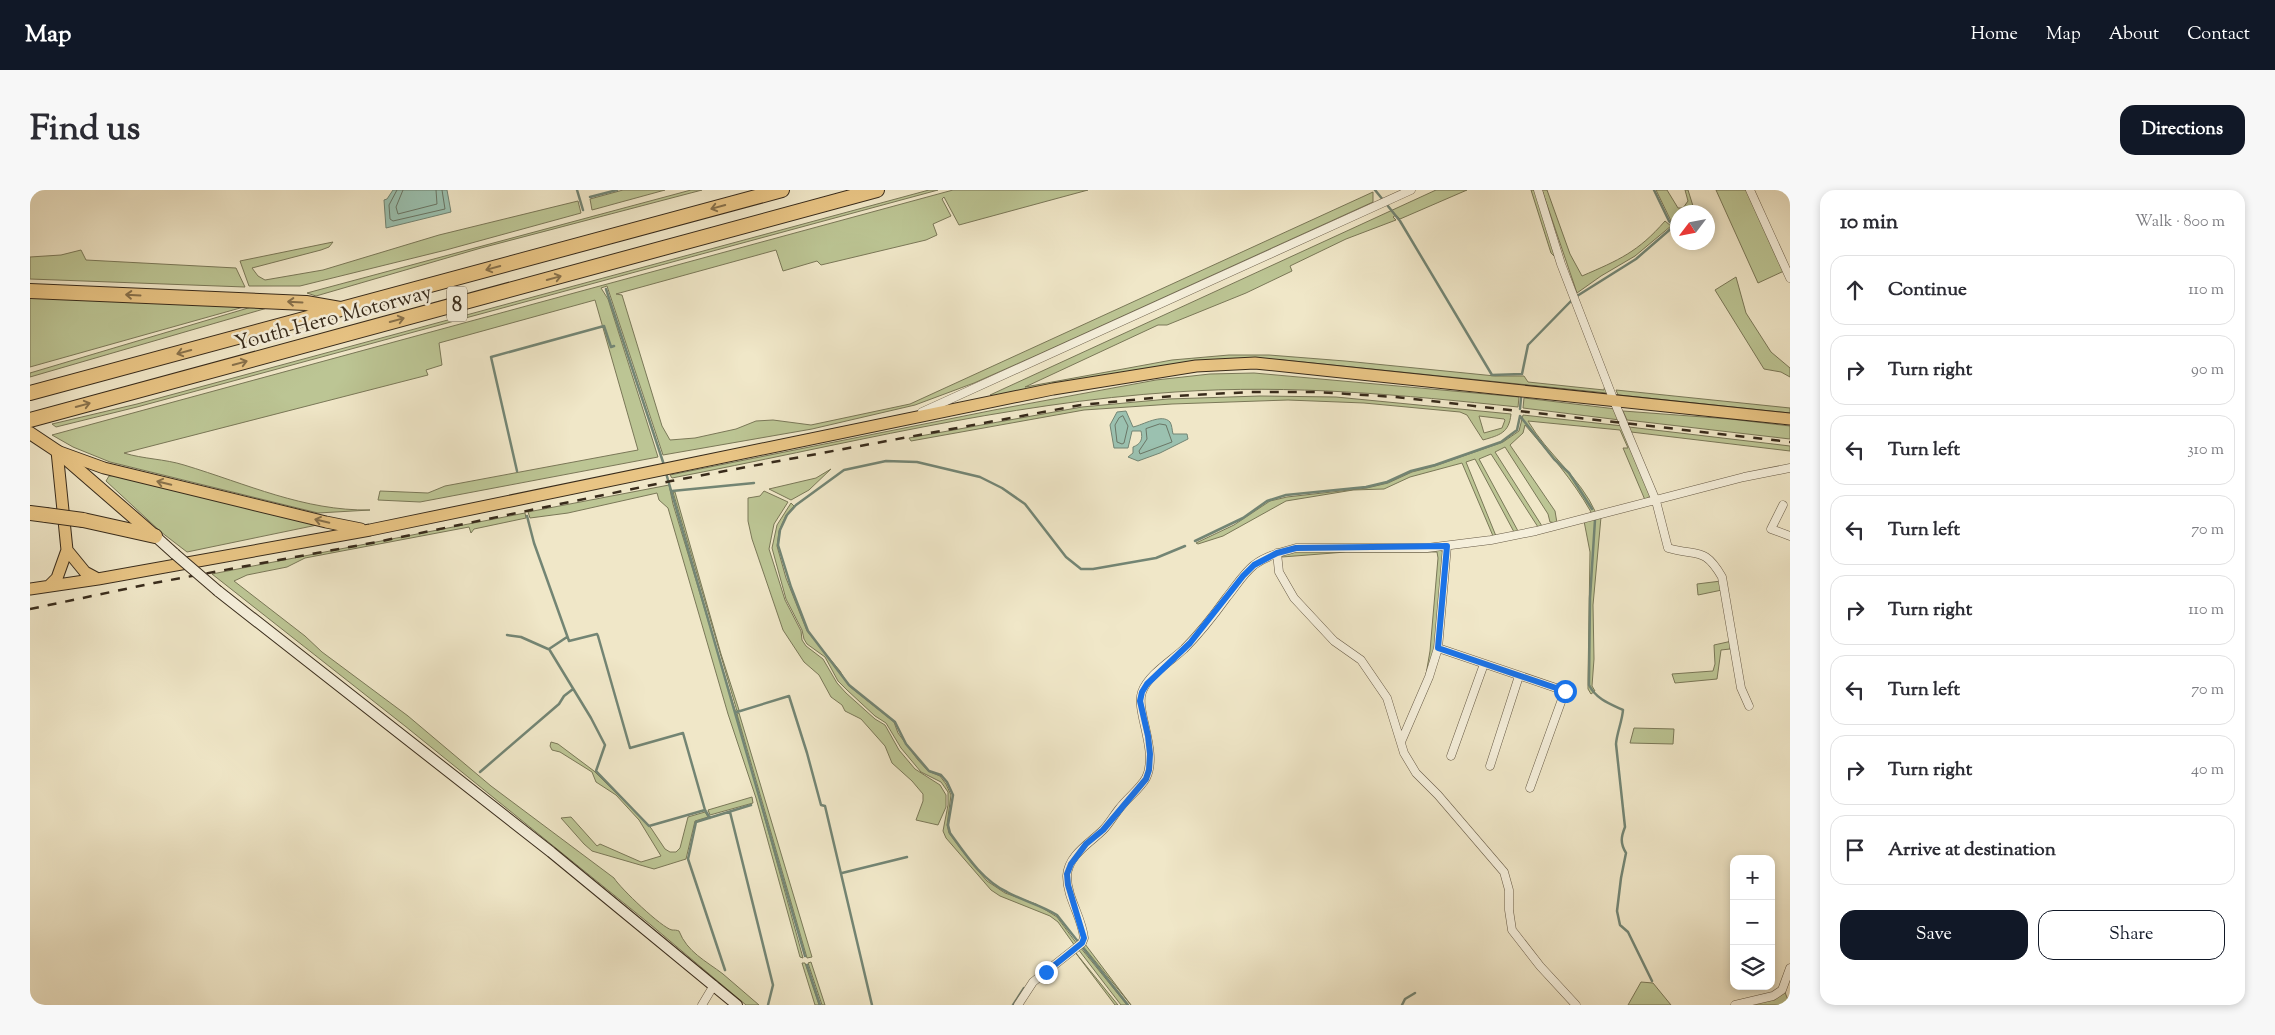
<!DOCTYPE html>
<meta charset="utf-8">
<style>
:root{--surface:#fff;--page:#f7f7f7;--text:#2b2b33;--muted:#7c7c81;--line:#e1e1e2;--accent:#111827}
body{margin:0;font-family:"Sorts Mill Goudy",serif;background:var(--page);color:var(--text)}
.controls{position:absolute;right:15px;bottom:15px;display:grid;overflow:hidden;border-radius:10px;box-shadow:0 2px 8px #0003}
.controls button{width:45px;height:45px;display:grid;place-items:center;padding:0;border:0;border-bottom:1px solid var(--line);background:var(--surface);color:var(--text);font:25px sans-serif}
.compass{position:absolute;left:1640px;top:15px;width:45px;height:45px;border-radius:50%;background:var(--surface);box-shadow:0 2px 8px #0003;rotate:238deg}
.stop{position:absolute;width:15px;height:15px;margin:-11px;border:4px solid #1a73e8;border-radius:50%;background:#fff}
.stop.end{background:#1a73e8;border-color:#fff;box-shadow:0 1px 5px #0008}
.list{margin:0;padding:0;list-style:none}
h2{display:flex;justify-content:space-between;align-items:center;height:65px;margin:0;padding:0 20px;font-size:21px}
h2 small{font-size:16px;font-weight:400;color:var(--muted)}
.list li{display:grid;grid-template-columns:32px 1fr auto;gap:15px;align-items:center;box-sizing:border-box;height:70px;margin:0 10px 10px;padding:0 10px;border:1px solid var(--line);border-radius:15px}
.list b{display:block;font-size:19px;white-space:nowrap}
.list em{font-size:16px;font-style:normal;color:var(--muted)}
.actions{display:flex;gap:10px;padding:15px 20px}
.actions a{flex:1;padding:11px 0;border:1px solid var(--accent);border-radius:15px;text-align:center;font-size:18px;color:var(--accent)}
.actions .main{background:var(--accent);color:#fff}
.icon{flex:none;width:28px;height:28px;fill:none;stroke:currentColor;stroke-width:2;stroke-linecap:round;stroke-linejoin:round}
.map{position:relative;flex:none;width:1760px;height:815px;overflow:hidden;border-radius:15px}
header{display:flex;align-items:center;gap:30px;box-sizing:border-box;height:70px;padding:0 25px;background:var(--accent);color:#fff}
header strong{font-size:24px}
nav{display:flex;gap:28px;margin-inline-start:auto;font-size:18px}
.intro{display:flex;align-items:center;justify-content:space-between;box-sizing:border-box;height:120px;padding:0 30px}
h1{margin:0;font-size:35px}
.button{padding:12px 22px;border-radius:15px;background:var(--accent);color:#fff;font-size:18px;font-weight:700}
main{display:flex;gap:30px;padding:0 30px}
aside{flex:1;background:var(--surface);border-radius:15px;box-shadow:0 2px 8px #0003}
.map>svg:first-child{display:block}
</style>
<header>
<strong>Map</strong>
<nav><a>Home</a><a>Map</a><a>About</a><a>Contact</a></nav>
</header>
<div class="intro"><h1>Find us</h1><a class="button">Directions</a></div>
<main>
<div class="map">
<svg width="1760" height="815" viewBox="0 0 1760 815">
<rect width="100%" height="100%" fill="#f0e7c8"/>
<filter id="stains"><feTurbulence type="fractalNoise" baseFrequency=".004" numOctaves="4"/><feColorMatrix values="0 0 0 0 .2 0 0 0 0 .09 0 0 0 0 .02 0 0 0 .5 -.17"/></filter>
<radialGradient id="worn" r=".72"><stop offset=".6" stop-color="#630" stop-opacity="0"/><stop offset="1" stop-color="#630" stop-opacity=".3"/></radialGradient>
<path fill="#bcc594" stroke="#7a7858" fill-rule="evenodd" d="M 593,0 L 635,0 L 562,20 L 560,9 Z
M 661,0 L 672,0 L 451,58 L 286,106 L 277,103 Z
M 899,0 L 908,0 L 107,217 L 26,237 L 22,234 L 107,214 Z
M 923,0 L 1058,0 L 929,35 L 914,7 L 912,9 L 921,26 L 903,34 L 907,45 L 896,50 L 791,75 L 787,71 L 753,81 L 746,60 L 586,104 L 592,105 L 632,236 L 640,250 L 665,248 L 706,239 L 726,231 L 743,230 L 781,235 L 880,214 L 1343,2 L 1343,12 L 1007,165 L 944,193 L 885,215 L 782,239 L 633,265 L 577,96 L 571,98 L 578,109 L 628,267 L 390,312 L 348,310 L 350,301 L 398,303 L 415,296 L 608,260 L 565,110 L 409,153 L 412,175 L 396,180 L 398,185 L 94,263 C 113,269 135,269 154,275 C 217,294 274,321 340,320 L 288,323 L 80,272 L 43,257 L 22,245 Z
M 1406,0 L 1437,0 L 1370,29 L 1366,25 L 1363,27 L 1366,30 L 1316,49 L 1260,76 L 1262,81 L 1216,103 L 1137,135 L 1128,135 L 995,197 L 1142,170 L 1199,165 L 1239,165 L 1315,171 L 1465,186 L 1494,186 L 1498,192 L 1574,200 L 1575,193 L 1577,203 L 1253,170 L 1229,169 L 968,206 L 960,205 Z
M 1501,0 L 1506,0 L 1526,68 L 1521,63 Z
M 1512,0 L 1517,0 L 1540,64 L 1552,86 C 1589,70 1608,62 1635,31 L 1641,36 L 1605,66 L 1571,86 L 1547,103 Z
M 1626,0 L 1637,0 L 1648,18 L 1653,18 L 1658,11 L 1655,0 L 1658,0 L 1663,16 L 1657,22 L 1648,22 L 1646,33 L 1641,31 Z
M 1686,0 L 1716,0 L 1754,81 L 1728,93 Z
M 548,11 L 551,23 L 416,60 L 270,96 L 219,96 L 210,71 L 303,52 L 299,57 L 291,60 L 222,78 L 228,86 L 235,90 L 293,80 L 409,45 Z
M 51,60 L 56,70 L 206,78 L 215,97 L 0,89 L 0,67 L 31,65 Z
M 1706,87 L 1716,123 L 1741,162 L 1760,178 L 1760,187 L 1751,182 L 1734,179 L 1685,100 Z
M 0,104 L 228,113 L 0,177 Z
M 245,110 L 251,114 L 0,187 L 0,183 Z
M 1224,183 L 1489,207 L 1488,217 C 1371,205 1263,194 1145,202 C 975,213 808,256 642,288 L 640,285 L 964,220 L 1126,190 L 1180,184 Z
M 1586,200 L 1760,218 L 1760,223 L 1588,205 Z
M 1230,206 L 1306,207 L 1481,224 C 1479,243 1470,245 1453,250 L 1437,225 L 1430,222 L 1334,213 L 1258,210 L 1142,214 L 1054,220 L 881,251 L 879,248 L 1052,217 L 1138,209 ZM 1449,226 L 1474,229 L 1475,230 L 1472,238 L 1454,243 Z
M 1494,208 L 1586,219 L 1590,230 L 1493,218 Z
M 1593,221 L 1700,229 L 1760,236 L 1760,249 L 1597,230 Z
M 1493,225 L 1593,236 L 1620,306 L 1615,310 L 1593,258 L 1598,258 L 1590,240 L 1498,231 C 1517,264 1550,287 1566,323 L 1559,324 L 1561,322 C 1543,290 1519,263 1495,235 L 1493,243 L 1480,255 L 1525,321 L 1527,333 L 1520,332 L 1518,324 L 1475,257 L 1465,262 L 1512,336 L 1508,337 L 1461,264 L 1449,269 L 1488,341 L 1484,342 L 1445,269 L 1436,272 L 1466,346 L 1463,346 L 1432,273 L 1380,287 L 1354,299 L 1323,300 L 1256,311 L 1193,346 L 1168,354 L 1166,353 L 1204,335 L 1240,311 L 1257,307 L 1337,298 L 1358,293 L 1382,282 L 1405,276 L 1473,252 L 1489,241 Z
M 1599,237 L 1760,256 L 1760,261 L 1601,242 Z
M 801,279 L 779,300 L 761,310 L 739,299 L 786,288 Z
M 87,285 L 287,335 L 157,362 L 131,342 L 76,291 L 79,286 Z
M 639,295 L 643,314 L 706,523 L 773,768 L 770,767 L 726,608 L 698,524 L 638,318 L 629,310 L 627,303 L 538,323 L 500,328 L 498,322 Z
M 734,301 L 758,312 L 744,334 L 739,359 L 755,410 L 771,441 L 772,450 L 776,456 L 793,469 L 807,493 L 816,503 L 845,529 L 855,535 L 869,560 L 885,579 L 910,595 L 916,605 L 916,617 L 908,635 L 886,630 L 893,611 L 893,604 L 882,591 L 862,573 L 855,556 L 831,529 L 815,521 L 812,515 L 801,507 L 789,485 L 774,472 L 753,440 L 722,349 L 718,331 L 718,308 L 730,306 Z
M 643,302 L 645,302 L 691,464 L 709,520 L 707,521 Z
M 761,313 L 764,316 L 756,325 L 749,341 L 747,356 L 756,388 L 777,441 L 810,481 L 819,496 L 864,532 L 868,543 L 888,570 L 898,581 L 910,586 L 916,594 L 921,605 L 917,635 L 919,643 L 943,675 L 957,691 L 975,703 L 1006,714 L 1027,727 L 1047,754 L 1045,756 L 1028,732 L 1020,726 L 970,706 L 961,700 L 916,648 L 913,641 L 918,615 L 918,602 L 911,592 L 891,582 L 871,558 L 856,533 L 845,526 L 817,500 L 808,491 L 795,467 L 777,454 L 774,449 L 772,440 L 756,409 L 742,358 L 747,335 Z
M 495,323 L 496,328 L 444,339 L 441,343 L 439,337 L 275,368 L 257,377 L 217,385 L 204,391 L 275,446 L 292,462 L 378,526 L 461,596 L 584,688 C 590,698 632,738 642,740 C 644,740 647,740 649,741 C 657,762 676,771 693,784 C 705,794 717,805 729,815 L 716,815 L 621,735 L 375,536 L 182,384 Z
M 1571,327 L 1563,415 L 1564,469 L 1562,496 L 1565,501 L 1561,504 L 1558,499 L 1558,489 L 1560,362 L 1554,331 Z
M 1265,360 L 1410,360 L 1413,362 L 1405,460 L 1394,496 L 1400,461 L 1408,368 L 1407,362 L 1316,362 L 1252,367 L 1251,364 Z
M 1691,391 L 1692,400 L 1668,405 L 1667,394 Z
M 1702,451 L 1700,459 L 1691,460 L 1687,489 L 1645,493 L 1642,484 L 1683,481 L 1685,474 L 1684,455 Z
M 709,523 L 782,767 L 777,768 L 707,524 Z
M 1604,538 L 1644,539 L 1643,554 L 1600,553 Z
M 521,552 L 528,554 L 564,581 L 621,638 L 635,659 L 640,662 L 646,662 L 650,658 L 658,627 L 675,622 L 678,627 L 665,631 L 656,669 L 624,679 L 562,661 L 554,654 L 531,628 L 541,627 L 567,656 L 570,654 L 611,672 L 631,666 L 609,630 L 586,605 L 566,592 L 562,582 L 530,562 L 522,560 L 520,556 Z
M 722,607 L 723,613 L 680,625 L 678,620 Z
M 1055,754 L 1101,815 L 1052,755 Z
M 1050,757 L 1097,815 L 1091,815 L 1048,759 Z
M 1045,762 L 1088,815 L 1085,815 Z
M 781,772 L 795,815 L 792,815 L 778,773 Z
M 772,773 L 775,773 L 789,815 L 785,815 Z
M 1611,792 L 1623,793 L 1641,815 L 1598,815 Z
M 1754,800 L 1760,815 L 1711,815 Z"/>
<path fill="#9bc1b0" stroke="#738574" d="M 363,0 L 417,0 L 421,22 L 356,38 L 354,10 L 357,9 Z
M 1096,221 L 1103,237 C 1113,235 1132,223 1140,232 C 1142,235 1142,240 1143,244 L 1157,244 L 1158,249 L 1130,263 L 1108,271 L 1098,267 L 1103,263 L 1103,257 C 1111,254 1113,249 1111,241 L 1102,241 L 1098,258 L 1084,258 L 1080,235 L 1087,222 Z"/>
<g fill="none" stroke-linecap="round" stroke-linejoin="round">
<path stroke="#6a7666" stroke-width="1" d="M 367,0 L 359,15 L 360,29 L 363,31 L 415,19 L 412,0
M 373,0 L 366,17 L 368,24 L 407,14 L 406,0
M 1093,226 L 1098,236 L 1094,253 L 1092,254 L 1087,252 L 1085,235 L 1089,228 Z
M 1130,234 L 1136,235 L 1142,252 L 1110,264 L 1109,261 L 1117,249 L 1116,239 Z"/>
<path stroke="#738574" stroke-width="2.5" d="M 547,0 L 553,20
M 1345,0 L 1370,31 L 1462,185 L 1492,184 L 1498,155 L 1542,110
M 560,7 L 587,0
M 576,99 L 634,275
M 1547,106 L 1606,69 L 1644,36 L 1639,31 L 1624,0
M 1490,219 L 1491,208
M 1490,226 L 1524,269 L 1539,283 L 1562,319
M 487,281 L 461,167 L 574,136 L 581,157 L 584,156
M 636,283 L 775,766
M 642,301 L 724,293
M 497,326 L 504,353 L 539,451 L 567,444 L 568,446 L 600,558 L 653,543 L 675,620 L 680,628
M 1565,330 L 1560,408 L 1559,495 C 1566,509 1580,514 1593,520 C 1592,532 1587,542 1586,554 L 1595,637 C 1591,647 1590,653 1596,663 L 1591,688 L 1587,721 L 1590,735 L 1598,742 L 1622,791
M 1165,351 L 1213,328 L 1237,311 L 1256,305 L 1336,297 L 1357,292 L 1381,281 L 1405,275 L 1471,252 L 1487,240 L 1490,226
M 477,445 L 491,447 L 518,459
M 537,447 L 519,459 L 561,528 L 575,555 L 566,581 L 619,636 L 675,620
M 707,522 L 759,506 L 777,563 L 791,615 L 795,616 L 842,815
M 450,582 L 529,514 L 534,506 L 543,499
M 700,622 L 743,795 L 738,815
M 812,683 L 877,667
M 777,775 L 790,815
M 695,780 L 658,669 L 666,632 L 721,615
M 983,815 L 994,798
M 1098,815 L 1027,725 C 1011,715 993,711 977,702 C 952,690 936,665 920,643 L 918,635 L 923,605 L 917,592 L 911,585 L 899,581 L 876,554 L 865,532 L 819,495 L 778,441 L 761,397 L 748,355 L 750,340 L 757,325 L 766,315 L 814,280 L 856,271 L 887,272 L 950,287 L 972,298 L 995,314 L 1036,367 L 1051,379 L 1063,379 L 1126,368 L 1155,356
M 1372,815 L 1375,809 L 1385,803"/>
<g stroke="#665a46" stroke-width="9">
<path id="minor" d="M 1508,0 L 1531,74 L 1584,211 L 1626,311 L 1638,358 C 1668,367 1674,356 1692,387 L 1711,498 L 1719,516
M 1720,0 L 1760,88
M 892,222 L 1381,0
M 1753,315 L 1741,339 L 1760,346
M 1247,363 L 1249,382 L 1264,408 L 1304,451 L 1331,470 L 1357,508 L 1374,563 L 1386,583 L 1408,605 L 1474,682 L 1479,700 L 1479,720 L 1482,740 L 1510,776 L 1546,815
M 1408,458 L 1535,501 L 1500,598
M 1371,552 L 1399,487 L 1408,458 L 1417,356
M 1421,566 L 1454,474
M 1460,576 L 1489,486
M 672,815 L 684,795
M 988,815 L 1003,792 L 1052,753 L 1054,748 C 1052,727 1037,708 1037,686 C 1038,665 1060,653 1073,640 C 1079,634 1084,625 1089,619 C 1097,608 1110,599 1116,588 C 1129,562 1105,521 1112,502 C 1118,485 1141,471 1154,459 C 1170,443 1184,425 1197,407 C 1206,396 1213,384 1224,375 C 1236,366 1251,362 1266,358 L 1397,358 L 1461,350 L 1506,341 L 1714,287 L 1760,278
M 1705,815 L 1743,806 L 1752,800 L 1760,778"/>
</g>
<g stroke="#382b1b" stroke-width="12">
<path id="secondary" d="M 125,346 L 145,364
M 188,401 L 521,662 L 707,815"/>
</g>
<g stroke="#382b1b" stroke-width="13">
<path id="primary" d="M 37,360 L 55,382 L 68,389
M 20,395 L 27,388 L 37,360 L 27,261 L 74,278 L 296,332 L 331,339
M 0,399 L 68,389 L 340,340 L 1023,199 L 1166,176 L 1225,173 L 1760,229"/>
</g>
<g stroke="#382b1b" stroke-width="14">
<path id="trunk" d="M 0,243 L 27,261 L 125,346"/>
</g>
<g stroke="#382b1b" stroke-width="16">
<path id="motorway" d="M 0,101 L 276,113 L 310,119
M 0,203 L 752,0
M 0,230 L 847,0
M 0,323 L 16,325
M 53,330 L 125,346"/>
</g>
<use href="#minor" stroke="#f5efdb" stroke-width="8"/>
<use href="#secondary" stroke="#f5efdb" stroke-width="10"/>
<use href="#primary" stroke="#e8c484" stroke-width="11"/>
<use href="#trunk" stroke="#e8c484" stroke-width="12"/>
<use href="#motorway" stroke="#e8c484" stroke-width="14"/>
<path stroke="#382b1b" stroke-width="2.5" stroke-dasharray="9 9" stroke-linecap="butt" d="M 0,419 L 124,393 L 347,352 L 641,291 L 1051,215 L 1143,206 L 1221,202 L 1287,202 L 1366,207 L 1760,252"/>
<g stroke="#382b1b" stroke-width="12" stroke-linecap="butt">
<path id="secondary-bridge" d="M 145,364 L 188,401"/>
</g>
<g stroke="#382b1b" stroke-width="16" stroke-linecap="butt">
<path id="motorway-bridge" d="M 16,325 L 53,330"/>
</g>
<use href="#secondary-bridge" stroke="#f5efdb" stroke-width="10"/>
<use href="#motorway-bridge" stroke="#e8c484" stroke-width="14"/>
</g>
<defs><path id="oneway-shaft" d="M-6 0H5M1.5-3L5.5 0L1.5 3" fill="none" stroke-width="1.6" stroke-linecap="round" stroke-linejoin="round" transform="scale(1.25)"/></defs>
<g stroke="#87704a">
<use href="#oneway-shaft" transform="translate(688 17) rotate(165)"/>
<use href="#oneway-shaft" transform="translate(463 78) rotate(165)"/>
<use href="#oneway-shaft" transform="translate(524 88) rotate(-15)"/>
<use href="#oneway-shaft" transform="translate(103 105) rotate(-177)"/>
<use href="#oneway-shaft" transform="translate(265 112) rotate(-177)"/>
<use href="#oneway-shaft" transform="translate(367 130) rotate(-15)"/>
<use href="#oneway-shaft" transform="translate(154 162) rotate(165)"/>
<use href="#oneway-shaft" transform="translate(210 173) rotate(-15)"/>
<use href="#oneway-shaft" transform="translate(53 215) rotate(-15)"/>
<use href="#oneway-shaft" transform="translate(134 293) rotate(-166)"/>
<use href="#oneway-shaft" transform="translate(292 331) rotate(-167)"/>
</g>
<g fill="none" stroke-linecap="round" stroke-linejoin="round">
<path stroke="#1a73e8" stroke-width="6" d="M 1016,782 L 1052,753 L 1054,748 L 1038,695 L 1037,684 L 1041,674 L 1056,654 L 1073,640 L 1116,589 L 1119,580 L 1120,564 L 1118,546 L 1110,511 L 1112,502 L 1117,494 L 1160,453 L 1213,386 L 1224,375 L 1247,363 L 1266,358 L 1417,356 L 1408,458 L 1535,501"/>
</g>
<g text-anchor="middle" stroke-width="5" stroke-linejoin="round" paint-order="stroke">
<rect fill="#f5efdb" stroke="#716655" stroke-width="1" x="417" y="96.5" width="20" height="35" rx="4"/>
<g font-size="20" font-weight="bold" fill="#382b1b">
<text x="427" y="121">8</text>
</g>
<g font-size="21" fill="#382b1b" stroke="#f5efdb">
<text transform="translate(303 127) rotate(-15)" y="7">Youth Hero Motorway</text>
</g>
</g>
<rect width="100%" height="100%" filter="url(#stains)"/>
<rect width="100%" height="100%" fill="url(#worn)"/>
</svg>
<div class="controls">
<button>+</button>
<button>−</button>
<button><svg class="icon" aria-label="layers" viewBox="0 0 24 24"><path d="M12 4l9 5-9 5-9-5zM3 14l9 5 9-5"/></svg></button>
</div>
<svg class="compass" viewBox="-18 -18 36 36"><path d="M0-13l5 13h-10z" fill="#e53935"/><path d="M0 13l5-13h-10z" fill="#7c7c81"/></svg>
<div class="stop" style="left:1535px;top:501px"></div>
<div class="stop end" style="left:1016px;top:782px"></div>
</div>
<aside>
<h2>10 min<small>Walk · 800 m</small></h2>
<ul class="list">
<li><svg class="icon" aria-label="ahead" viewBox="0 0 24 24"><path d="M12 20V5M6 11l6-6 6 6"/></svg><div><b>Continue</b></div><em>110 m</em></li>
<li><svg class="icon" aria-label="right" viewBox="0 0 24 24"><path d="M7 20v-9h11M14 6l5 5-5 5"/></svg><div><b>Turn right</b></div><em>90 m</em></li>
<li><svg class="icon" aria-label="left" viewBox="0 0 24 24"><path d="M17 20v-9H6M10 6l-5 5 5 5"/></svg><div><b>Turn left</b></div><em>310 m</em></li>
<li><svg class="icon" aria-label="left" viewBox="0 0 24 24"><path d="M17 20v-9H6M10 6l-5 5 5 5"/></svg><div><b>Turn left</b></div><em>70 m</em></li>
<li><svg class="icon" aria-label="right" viewBox="0 0 24 24"><path d="M7 20v-9h11M14 6l5 5-5 5"/></svg><div><b>Turn right</b></div><em>110 m</em></li>
<li><svg class="icon" aria-label="left" viewBox="0 0 24 24"><path d="M17 20v-9H6M10 6l-5 5 5 5"/></svg><div><b>Turn left</b></div><em>70 m</em></li>
<li><svg class="icon" aria-label="right" viewBox="0 0 24 24"><path d="M7 20v-9h11M14 6l5 5-5 5"/></svg><div><b>Turn right</b></div><em>40 m</em></li>
<li><svg class="icon" aria-label="arrive" viewBox="0 0 24 24"><path d="M6 21V4h12l-3 4 3 4H6"/></svg><div><b>Arrive at destination</b></div></li>
</ul>
<div class="actions"><a class="main">Save</a><a>Share</a></div>
</aside>
</main>
